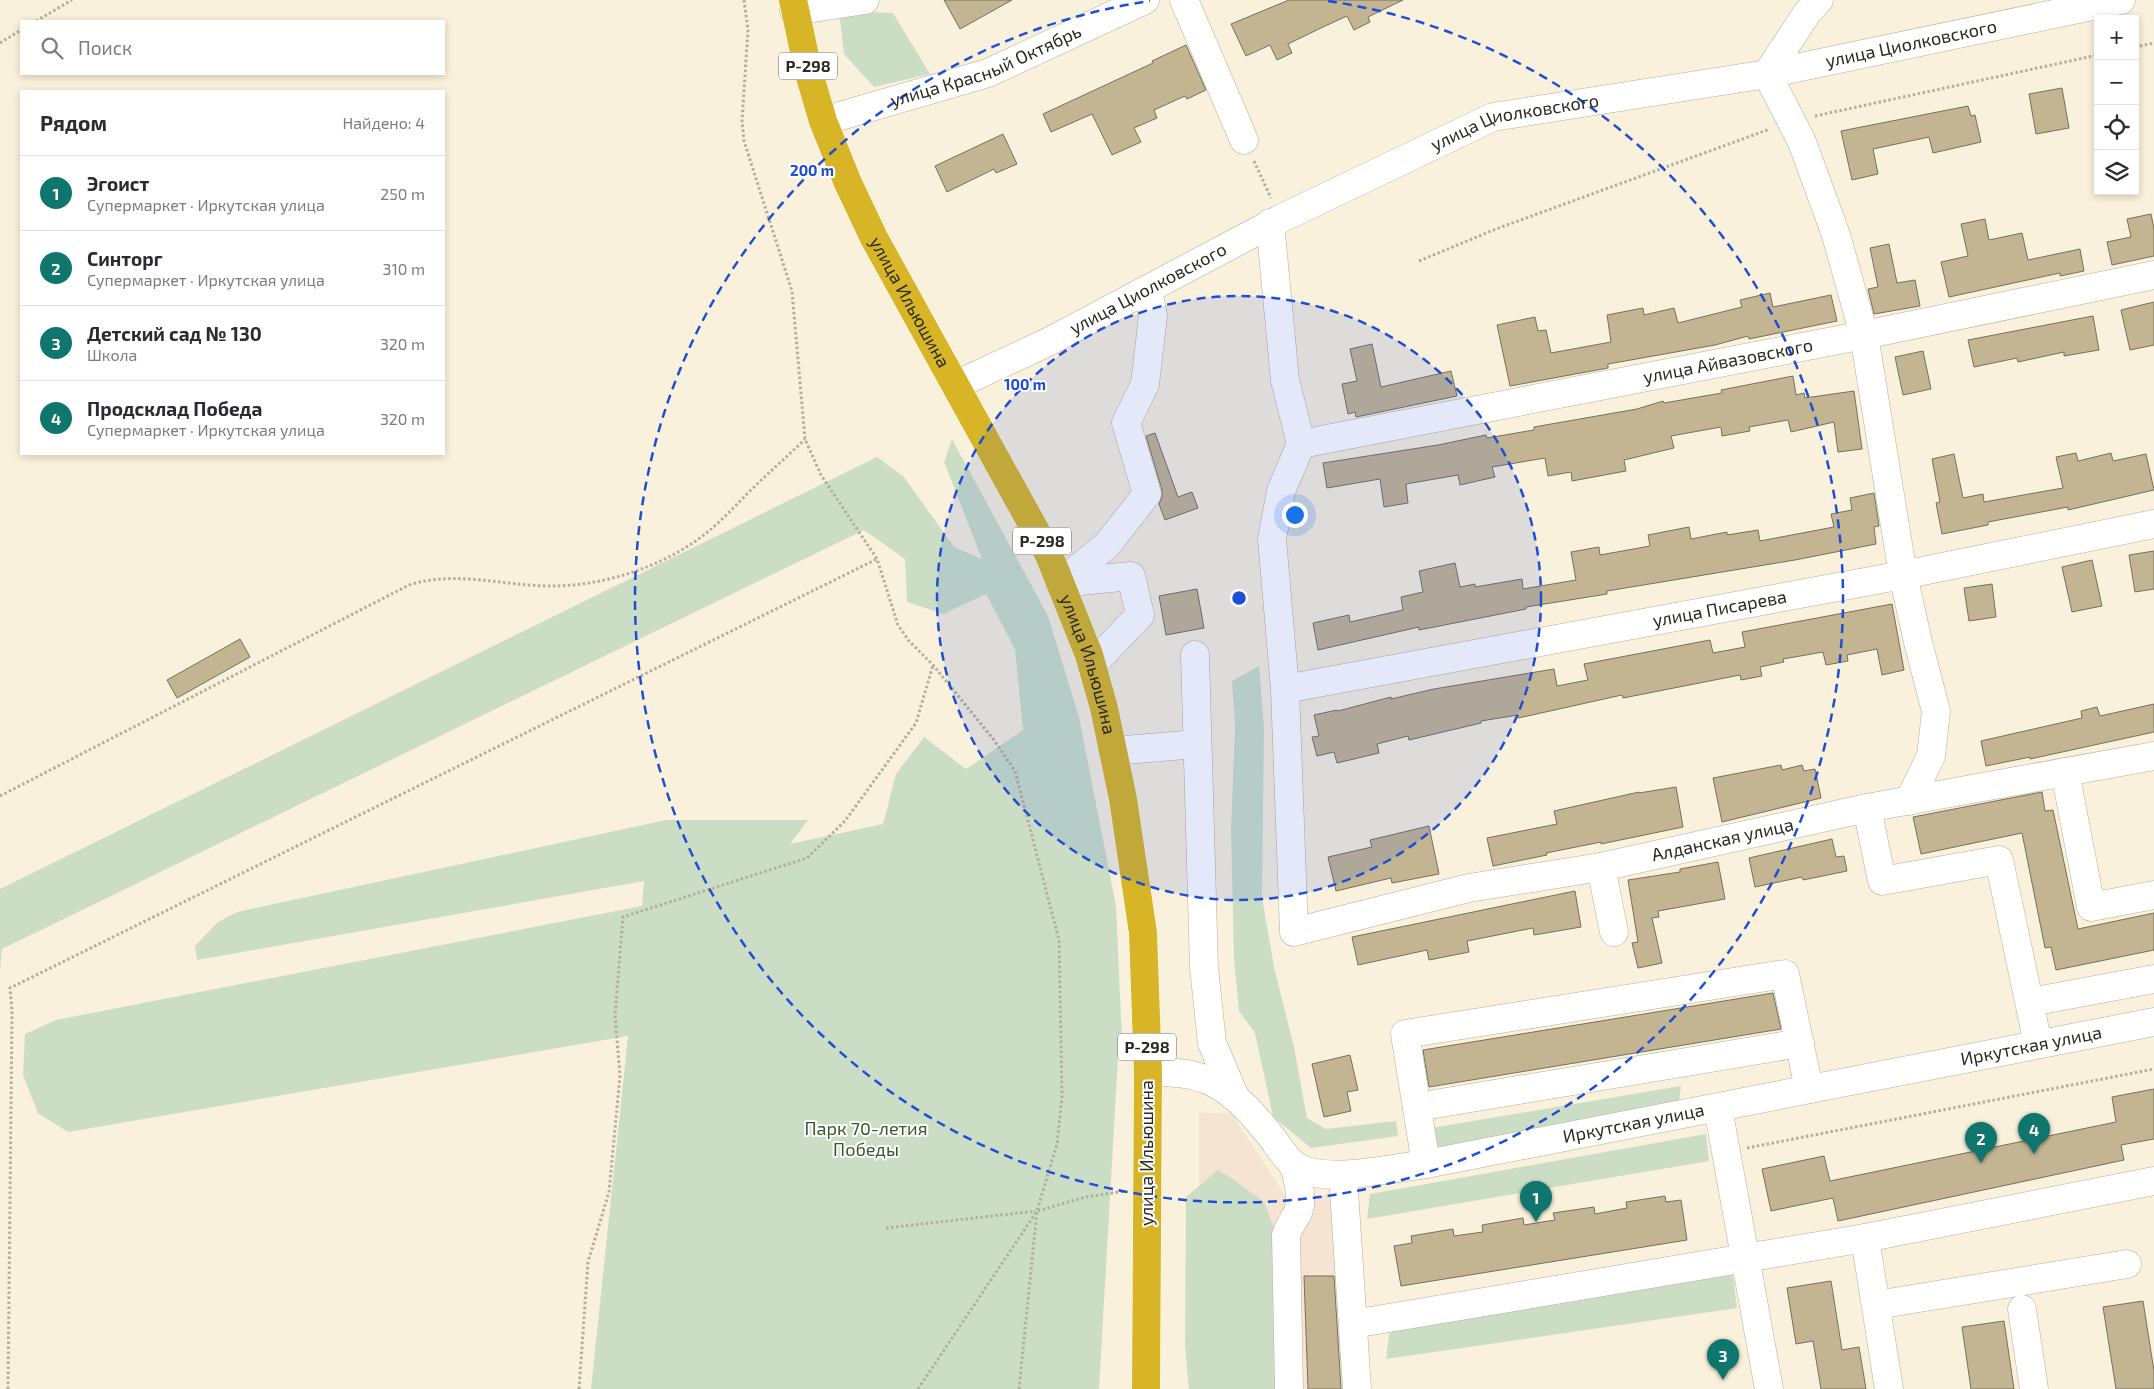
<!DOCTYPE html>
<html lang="ru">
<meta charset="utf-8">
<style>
:root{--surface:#fff;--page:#f7f7f7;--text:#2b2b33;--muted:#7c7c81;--line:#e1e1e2;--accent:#0f766e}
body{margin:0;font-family:"Exo 2",sans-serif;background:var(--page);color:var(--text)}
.controls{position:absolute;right:15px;top:15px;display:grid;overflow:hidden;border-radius:0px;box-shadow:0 2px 8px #0003}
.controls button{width:45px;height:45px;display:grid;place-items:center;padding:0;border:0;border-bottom:1px solid var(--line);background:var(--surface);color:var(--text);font:25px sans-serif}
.you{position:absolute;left:1294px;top:514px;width:18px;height:18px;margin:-12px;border:4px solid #fff;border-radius:50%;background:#1a73e8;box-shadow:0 0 0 8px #1a73e833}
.badge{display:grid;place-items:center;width:32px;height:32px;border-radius:50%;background:var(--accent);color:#fff;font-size:16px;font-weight:700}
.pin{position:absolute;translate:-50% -41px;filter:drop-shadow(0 1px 2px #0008)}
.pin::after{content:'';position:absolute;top:26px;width:18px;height:15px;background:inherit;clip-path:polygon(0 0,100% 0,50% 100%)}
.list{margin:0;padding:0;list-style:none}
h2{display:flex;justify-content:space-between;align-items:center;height:65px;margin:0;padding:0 20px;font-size:21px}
h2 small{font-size:16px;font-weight:400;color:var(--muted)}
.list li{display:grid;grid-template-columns:32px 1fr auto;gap:15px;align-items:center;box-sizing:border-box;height:75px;padding:0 20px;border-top:1px solid var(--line)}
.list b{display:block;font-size:19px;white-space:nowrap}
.list p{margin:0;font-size:16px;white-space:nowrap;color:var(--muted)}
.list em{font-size:16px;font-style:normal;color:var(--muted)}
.icon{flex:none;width:28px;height:28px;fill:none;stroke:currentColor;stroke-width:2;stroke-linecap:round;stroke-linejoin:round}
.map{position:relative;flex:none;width:2154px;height:1389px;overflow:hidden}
.search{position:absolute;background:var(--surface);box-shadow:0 2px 8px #0003;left:20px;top:20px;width:425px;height:55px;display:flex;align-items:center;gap:12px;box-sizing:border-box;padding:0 18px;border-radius:0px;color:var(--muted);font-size:19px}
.panel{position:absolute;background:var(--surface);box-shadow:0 2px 8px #0003;left:20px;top:90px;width:425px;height:365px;border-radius:0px}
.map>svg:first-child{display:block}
</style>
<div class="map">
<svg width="2154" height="1389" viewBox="0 0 2154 1389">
<rect width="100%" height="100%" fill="#f9f1db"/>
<path fill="#f5e4d2" d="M 1199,1112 L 1232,1114 L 1287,1199 L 1357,1192 L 1368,1389 L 1199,1389 Z"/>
<path fill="#cbdec5" d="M 839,11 L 893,13 L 930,74 L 874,87 L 844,54 Z
M 952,439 L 1048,616 L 1079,717 L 1116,906 L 1122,1041 L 1119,1040 L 1099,1389 L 591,1389 L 628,1036 L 68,1132 L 38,1113 L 23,1075 L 25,1034 L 56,1020 L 642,906 L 644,881 L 197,960 L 195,946 L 218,922 L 237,912 L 666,820 L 808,820 L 790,844 L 883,824 L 896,774 L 924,737 L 966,769 L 1023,730 L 1015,649 L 986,594 L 943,614 L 907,602 L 905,559 L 864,530 L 2,949 L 0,971 L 0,889 L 877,457 L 904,477 L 954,547 L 982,559 L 944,462 Z
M 1259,666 L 1264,728 L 1262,897 L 1274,967 L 1294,1047 L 1307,1118 L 1326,1129 L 1396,1121 L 1398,1136 L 1311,1148 L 1273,1117 L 1255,1033 L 1239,1011 L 1234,959 L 1231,829 L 1235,726 L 1232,681 Z
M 1681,1086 L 1679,1102 L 1433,1148 L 1431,1128 Z
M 1706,1134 L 1709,1161 L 1367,1219 L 1370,1194 Z
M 1218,1170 L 1233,1179 L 1264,1202 L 1281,1245 L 1285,1389 L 1189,1389 L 1185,1347 L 1186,1197 Z
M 1733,1275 L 1737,1308 L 1386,1359 L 1390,1327 Z"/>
<path fill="#c3b592" stroke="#77705d" d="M 944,0 L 1012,0 L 960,29 Z
M 1289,0 L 1403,0 L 1368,17 L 1370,22 L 1354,30 L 1347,16 L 1323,27 L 1288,44 L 1292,53 L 1277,60 L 1270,45 L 1246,56 L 1231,24 Z
M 1186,45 L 1206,90 L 1187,99 L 1185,96 L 1154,110 L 1157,118 L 1134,128 L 1141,142 L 1112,155 L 1092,114 L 1051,132 L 1043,114 L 1153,63 L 1152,61 Z
M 2062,88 L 2069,128 L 2036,134 L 2029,94 Z
M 1968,106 L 1971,116 L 1975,115 L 1981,142 L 1933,153 L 1929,137 L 1873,149 L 1878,174 L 1852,180 L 1841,131 Z
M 1003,134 L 1017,164 L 996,173 L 994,169 L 947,192 L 935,166 Z
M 2151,214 L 2154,229 L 2154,256 L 2112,265 L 2107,242 L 2131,237 L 2127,219 Z
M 1985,219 L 1989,240 L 2022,233 L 2028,260 L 2080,249 L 2084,271 L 2060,276 L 2060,273 L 1949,297 L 1941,262 L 1968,256 L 1961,224 Z
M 1889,244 L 1897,283 L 1915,280 L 1920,306 L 1874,314 L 1868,289 L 1878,287 L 1870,248 Z
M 1770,293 L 1773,307 L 1831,295 L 1837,321 L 1749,339 L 1748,336 L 1715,345 L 1608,364 L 1608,368 L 1510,386 L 1497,325 L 1535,317 L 1538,331 L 1546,330 L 1551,353 L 1611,342 L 1607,315 L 1643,308 L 1644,315 L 1674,308 L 1678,323 L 1742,307 L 1740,300 Z
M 2154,302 L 2154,345 L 2130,350 L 2121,310 Z
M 2093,316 L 2099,350 L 2064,356 L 2064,352 L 2018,362 L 2017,358 L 1974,367 L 1968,340 Z
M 1372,344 L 1381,387 L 1451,371 L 1457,396 L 1356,417 L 1355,412 L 1348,414 L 1342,384 L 1357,381 L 1350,349 Z
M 1923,351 L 1931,389 L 1903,395 L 1895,357 Z
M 1793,376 L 1796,395 L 1804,393 L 1805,398 L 1854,391 L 1862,449 L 1838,452 L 1834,422 L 1791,432 L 1788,420 L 1749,427 L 1750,431 L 1722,436 L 1721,427 L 1671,436 L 1674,448 L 1624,460 L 1626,471 L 1572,481 L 1571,472 L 1548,476 L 1545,458 L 1492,467 L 1495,477 L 1460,485 L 1458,475 L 1406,484 L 1408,503 L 1384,507 L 1380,479 L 1327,488 L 1323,463 L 1438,445 L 1486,435 L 1487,438 L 1534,430 L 1534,427 L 1637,409 L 1663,401 L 1664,403 L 1722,393 L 1721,390 Z
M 1155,433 L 1178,497 L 1192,492 L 1198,508 L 1165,520 L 1159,504 L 1162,497 L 1162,490 L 1146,436 Z
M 2076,453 L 2078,461 L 2111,453 L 2113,461 L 2146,454 L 2154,490 L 2068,510 L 2068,507 L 1988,522 L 1988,525 L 1942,534 L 1936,503 L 1940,502 L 1932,459 L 1954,454 L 1963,498 L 1983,494 L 1984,502 L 2063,488 L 2056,457 Z
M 1874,493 L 1879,526 L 1874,527 L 1876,544 L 1795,560 L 1607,591 L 1607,594 L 1526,607 L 1526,609 L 1419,630 L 1419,627 L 1318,650 L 1313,623 L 1349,615 L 1350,622 L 1403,610 L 1401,597 L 1423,592 L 1419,571 L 1455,563 L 1460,587 L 1475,584 L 1475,587 L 1522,579 L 1523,589 L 1576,580 L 1571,552 L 1599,547 L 1600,555 L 1650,546 L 1648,535 L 1689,527 L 1691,539 L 1727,532 L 1727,535 L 1758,530 L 1760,541 L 1834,527 L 1831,514 L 1852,510 L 1850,498 Z
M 2154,551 L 2154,589 L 2135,592 L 2129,555 Z
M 2092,560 L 2102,606 L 2072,612 L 2062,567 Z
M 1992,584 L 1996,617 L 1969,621 L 1964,588 Z
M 1197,589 L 1204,628 L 1166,635 L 1159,596 Z
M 1892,604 L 1904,670 L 1882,675 L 1877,649 L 1847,655 L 1848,661 L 1826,665 L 1823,652 L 1783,659 L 1784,662 L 1760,667 L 1762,676 L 1741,680 L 1740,675 L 1623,698 L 1622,695 L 1532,715 L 1518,718 L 1518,715 L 1481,721 L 1481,723 L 1409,740 L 1408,736 L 1377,744 L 1379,753 L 1337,763 L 1334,752 L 1317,756 L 1312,737 L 1319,736 L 1314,715 L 1337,710 L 1338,711 L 1391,697 L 1391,699 L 1434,689 L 1554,669 L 1557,686 L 1588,680 L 1584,664 L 1710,640 L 1713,653 L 1745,647 L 1742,632 Z
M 240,639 L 250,657 L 177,698 L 167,680 Z
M 2154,704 L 2154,732 L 2030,759 L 2030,757 L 1986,766 L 1981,741 L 2082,718 L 2081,711 L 2097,707 L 2100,716 Z
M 1781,765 L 1782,770 L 1802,765 L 1804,771 L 1815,769 L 1821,798 L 1722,822 L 1713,778 Z
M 1676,787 L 1683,827 L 1601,844 L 1601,842 L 1546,853 L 1547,855 L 1493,866 L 1487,838 L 1557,824 L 1554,811 L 1639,792 L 1639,793 Z
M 2042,792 L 2045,811 L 2053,810 L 2078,929 L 2154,913 L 2154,950 L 2056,970 L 2051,947 L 2045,948 L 2022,833 L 1921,854 L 1913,817 Z
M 1429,826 L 1439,874 L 1392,883 L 1391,878 L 1336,891 L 1328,857 L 1372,847 L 1370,840 Z
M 1832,839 L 1836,857 L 1844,856 L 1847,871 L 1803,880 L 1802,877 L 1755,887 L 1749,858 Z
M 1718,862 L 1725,899 L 1658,911 L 1659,917 L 1652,918 L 1662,963 L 1638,968 L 1632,943 L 1638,942 L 1628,880 L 1680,872 L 1680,869 Z
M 1575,891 L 1581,927 L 1534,935 L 1533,928 L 1467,941 L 1469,952 L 1429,960 L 1427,950 L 1358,965 L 1352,937 Z
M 1773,993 L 1781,1029 L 1429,1087 L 1423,1050 Z
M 1350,1055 L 1358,1090 L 1347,1092 L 1351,1111 L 1324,1117 L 1312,1064 Z
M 2154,1089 L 2154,1139 L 2121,1145 L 2124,1160 L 1838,1221 L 1833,1198 L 1771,1211 L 1762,1169 L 1824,1156 L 1830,1181 L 2116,1122 L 2112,1097 Z
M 1665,1196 L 1666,1202 L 1681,1200 L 1687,1240 L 1401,1286 L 1394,1246 L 1412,1243 L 1411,1236 L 1453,1229 L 1454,1236 L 1483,1232 L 1482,1225 L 1523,1218 L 1524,1225 L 1555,1220 L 1553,1213 L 1594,1207 L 1595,1214 L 1627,1208 L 1626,1202 Z
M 1304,1276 L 1334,1276 L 1341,1389 L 1308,1389 Z
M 1831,1281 L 1842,1350 L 1859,1347 L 1866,1389 L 1821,1389 L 1813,1341 L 1796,1344 L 1787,1288 Z
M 2143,1301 L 2154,1371 L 2154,1389 L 2116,1389 L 2103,1307 Z
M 2004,1321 L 2014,1389 L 1971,1389 L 1962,1327 Z"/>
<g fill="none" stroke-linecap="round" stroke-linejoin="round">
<g stroke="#b6ae9a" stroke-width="29">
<g id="minor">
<path d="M 1184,0 L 1244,140"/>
<path d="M 1819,0 L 1807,13 L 1767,74 L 1802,142 L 1836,235 L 1864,335 L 1903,575 L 1918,642 L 1936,711 L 1931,756 L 1909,801"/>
<path d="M 794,11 L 865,0"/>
<path id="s1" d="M 823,121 L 988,73 L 1145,0"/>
<path id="s2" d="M 1270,223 L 1285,380 L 1301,444 L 1281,491 L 1272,539 L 1285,689 L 1294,932 L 1469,888 L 1601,867 L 1867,808 L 2154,756"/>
<path id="s3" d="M 956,385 L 1048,342 L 1280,219 L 1493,117 L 1767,74 L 2121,0"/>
<path id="s4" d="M 1301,444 L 1864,335 L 2154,275"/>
<path d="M 1060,583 L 1107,545 L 1147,494 L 1126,423 L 1145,384 L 1153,316 L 1148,290"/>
<path d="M 1060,583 L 1131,576 L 1140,615 L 1092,665"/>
<path d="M 1195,655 L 1204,968 L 1212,1043 L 1234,1095"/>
<path id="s5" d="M 1285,689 L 1903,575 L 2154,524"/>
<path d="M 1113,751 L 1197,744"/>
<path d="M 2065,772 L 2091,907 L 2154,895"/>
<path d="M 1867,808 L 1882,881 L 1999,860 L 2038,1044"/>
<path d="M 1601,867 L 1614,932"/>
<path d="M 2030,1002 L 2154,979"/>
<path id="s6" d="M 1148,1073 C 1208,1067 1234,1091 1270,1135 C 1277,1144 1285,1158 1294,1165 C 1322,1185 1393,1168 1426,1164 L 2154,1022"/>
<path d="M 1417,1107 L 1800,1043"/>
<path d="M 1718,1108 L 1769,1389"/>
<path d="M 1426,1164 L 1405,1034 L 1785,974 L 1809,1089"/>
<path d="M 1343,1175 L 1357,1389"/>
<path d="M 1865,1238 L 1889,1389"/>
<path d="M 1876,1305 L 2127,1264"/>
<path d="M 2022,1309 L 2034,1389"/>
<path d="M 1353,1324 L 1865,1238 L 2154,1181"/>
<path d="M 1289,1389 L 1286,1235 C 1289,1227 1293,1221 1297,1214 C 1305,1200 1297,1179 1294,1165"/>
</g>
</g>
<g stroke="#fff" stroke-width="29">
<g id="highway">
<path id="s7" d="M 793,0 L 808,70 L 823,121 L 848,183 L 874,238 L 1049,555 L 1089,655 L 1104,708 L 1123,799 L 1143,933 L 1148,1073 L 1146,1389"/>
</g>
</g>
<path stroke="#b5ae9d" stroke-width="3" stroke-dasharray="2.5 2.5" stroke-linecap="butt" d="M 744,0 L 748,30 L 742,121 L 744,141 L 792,291 L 805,439 L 821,475 L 877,559 L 898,625 L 909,641 L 933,665 L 994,740 L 1015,771 L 1059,940 L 1062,1097 L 1057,1144 L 1037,1211 L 1019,1389
M 36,21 L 72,0
M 0,43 L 21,30
M 2135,47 L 2154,43
M 1815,116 L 2098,55
M 1254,161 L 1271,198
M 1419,261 L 1496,229 L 1770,129
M 0,796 L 409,585 C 456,570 503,586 551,586 C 601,586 656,569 697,540 C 717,526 733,508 750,491 C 768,473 787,457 805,439
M 1747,1148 L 2154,1069
M 886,1228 L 1036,1211
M 8,1389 L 12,1011 L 10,988 L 877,559
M 579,1389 L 588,1262 L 609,1192 L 620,1076 L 615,1015 L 623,917 L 807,858 L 845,821 L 916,723 L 933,665
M 918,1389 L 1037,1211 L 1086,1197 L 1125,1191"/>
<use href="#minor" stroke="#fff" stroke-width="28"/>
<use href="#highway" stroke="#d8b526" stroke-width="28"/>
</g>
<circle cx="1239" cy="598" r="302" fill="#1d4ed8" fill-opacity=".12"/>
<g fill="none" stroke="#1d4ed8" stroke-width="2.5" stroke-dasharray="9 6">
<circle cx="1239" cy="598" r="302"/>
<path d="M1328 1A604 604 0 1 1 1150 1"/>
</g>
<g text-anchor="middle" stroke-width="4" stroke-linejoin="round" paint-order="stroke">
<g fill="#fff" stroke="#6b6964" stroke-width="1">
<rect x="779" y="52.5" width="58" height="27" rx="4"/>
<rect x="1013" y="527.5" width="58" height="27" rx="4"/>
<rect x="1118" y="1033.5" width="58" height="27" rx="4"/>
</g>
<g font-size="16" font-weight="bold" fill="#2c2921">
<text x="808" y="72">Р-298</text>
<text x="1042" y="547">Р-298</text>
<text x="1147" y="1053">Р-298</text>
</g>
<g font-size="18" fill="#2c2921" stroke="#fff">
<text dy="6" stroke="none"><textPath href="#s3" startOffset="1025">улица Циолковского</textPath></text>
<text dy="6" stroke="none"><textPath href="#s1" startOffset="172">улица Красный Октябрь</textPath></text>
<text dy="6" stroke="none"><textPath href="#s3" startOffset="620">улица Циолковского</textPath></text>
<text dy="6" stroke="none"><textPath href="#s3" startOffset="215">улица Циолковского</textPath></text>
<text dy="6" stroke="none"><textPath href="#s7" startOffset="326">улица Ильюшина</textPath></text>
<text dy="6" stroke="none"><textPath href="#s4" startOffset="435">улица Айвазовского</textPath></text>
<text dy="6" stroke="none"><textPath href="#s5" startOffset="442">улица Писарева</textPath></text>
<text dy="6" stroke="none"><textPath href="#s7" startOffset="731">улица Ильюшина</textPath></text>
<text dy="6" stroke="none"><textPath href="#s2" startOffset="1156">Алданская улица</textPath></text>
<text dy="6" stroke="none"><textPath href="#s6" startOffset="934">Иркутская улица</textPath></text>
<text dy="6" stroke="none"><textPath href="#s6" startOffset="529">Иркутская улица</textPath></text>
<text transform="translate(1147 1153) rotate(-90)" y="6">улица Ильюшина</text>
</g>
<g font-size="18" fill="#36582b" stroke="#fff">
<text x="866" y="1135">Парк 70-летия<tspan x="866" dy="21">Победы</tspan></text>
</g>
</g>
<circle cx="1239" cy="598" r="8" fill="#1d4ed8" stroke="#fff" stroke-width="2.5"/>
<g font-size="15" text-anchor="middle" font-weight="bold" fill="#1d4ed8" stroke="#fff" stroke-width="4" stroke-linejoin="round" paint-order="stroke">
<text x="812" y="176">200 m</text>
<text x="1025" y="390">100 m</text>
</g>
</svg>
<div class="controls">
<button>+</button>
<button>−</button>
<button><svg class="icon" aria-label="locate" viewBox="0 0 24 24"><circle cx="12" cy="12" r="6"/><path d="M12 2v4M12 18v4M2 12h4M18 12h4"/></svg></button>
<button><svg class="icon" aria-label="layers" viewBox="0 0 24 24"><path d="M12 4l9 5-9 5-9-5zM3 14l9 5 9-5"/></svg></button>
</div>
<div class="you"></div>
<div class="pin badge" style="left:1536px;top:1222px">1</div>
<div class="pin badge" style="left:1981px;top:1163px">2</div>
<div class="pin badge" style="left:1723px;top:1380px">3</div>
<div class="pin badge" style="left:2034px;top:1154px">4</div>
<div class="search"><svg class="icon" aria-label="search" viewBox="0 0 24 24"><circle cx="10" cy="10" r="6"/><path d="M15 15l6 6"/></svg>Поиск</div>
<section class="panel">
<h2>Рядом<small>Найдено: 4</small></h2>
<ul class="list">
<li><span class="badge">1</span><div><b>Эгоист</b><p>Супермаркет · Иркутская улица</p></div><em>250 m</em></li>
<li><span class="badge">2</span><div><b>Синторг</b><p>Супермаркет · Иркутская улица</p></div><em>310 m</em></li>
<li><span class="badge">3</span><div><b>Детский сад № 130</b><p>Школа</p></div><em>320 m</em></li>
<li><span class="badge">4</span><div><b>Продсклад Победа</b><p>Супермаркет · Иркутская улица</p></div><em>320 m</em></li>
</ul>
</section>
</div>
